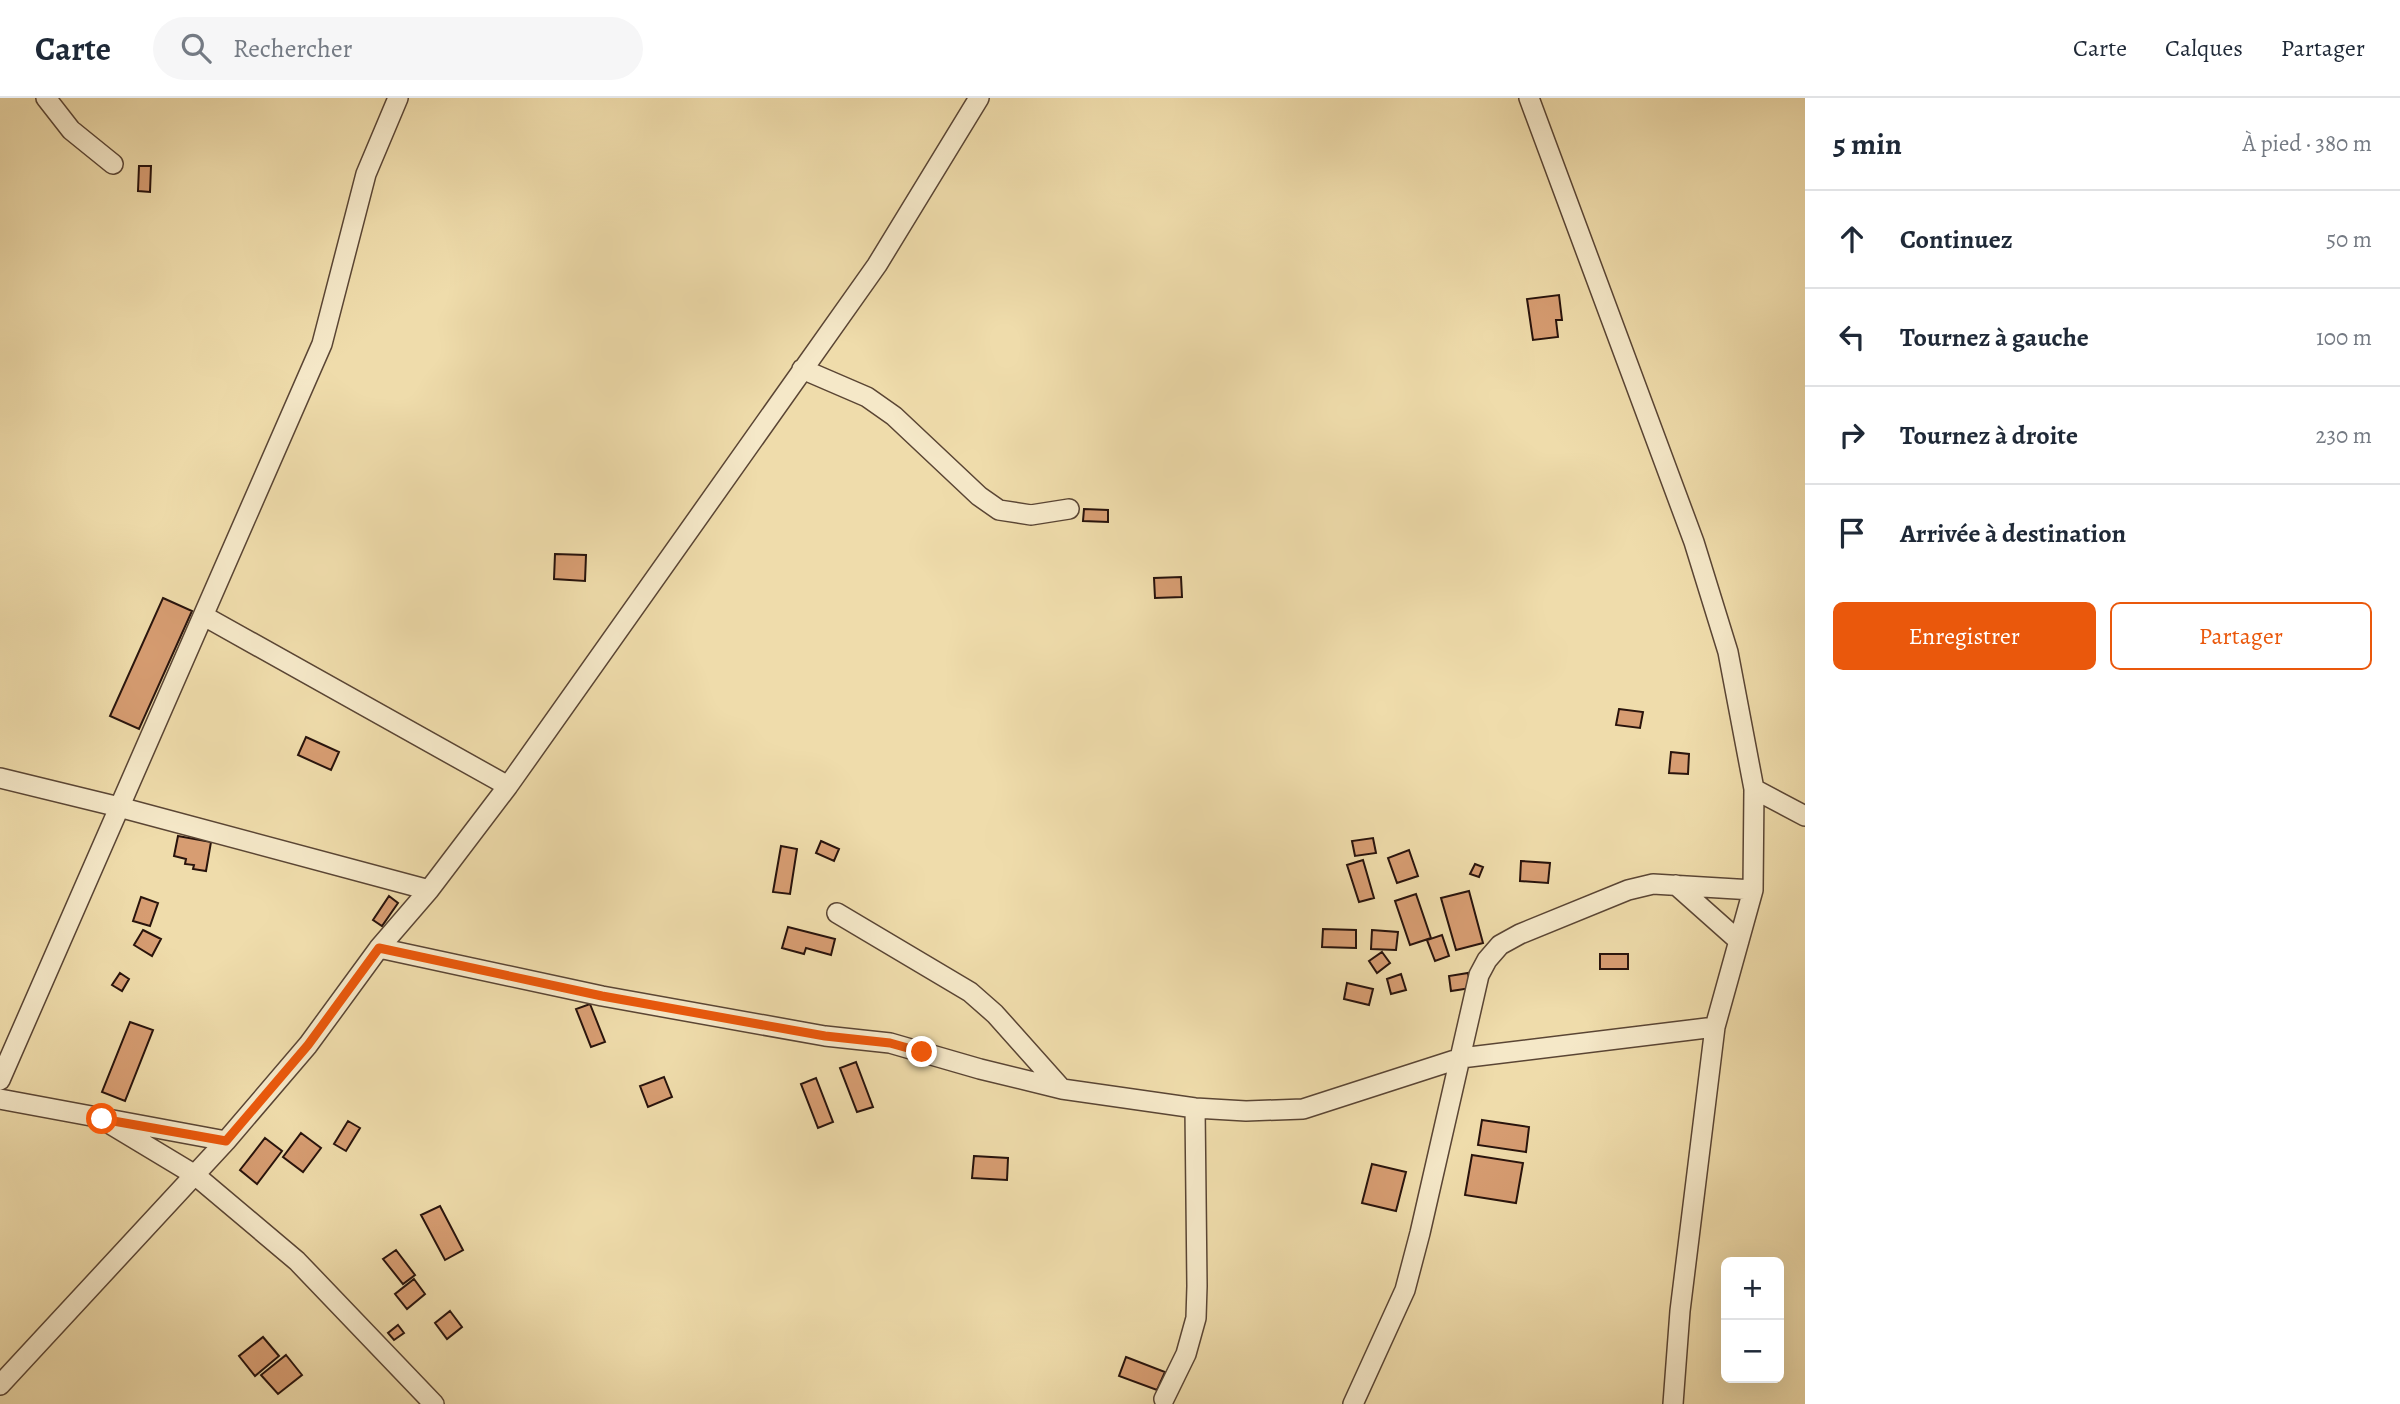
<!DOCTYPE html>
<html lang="fr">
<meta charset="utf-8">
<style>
:root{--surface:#fff;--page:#f6f6f7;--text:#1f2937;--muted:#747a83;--line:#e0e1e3;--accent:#ea580c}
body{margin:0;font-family:Alegreya,serif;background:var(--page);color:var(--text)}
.controls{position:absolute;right:21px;bottom:21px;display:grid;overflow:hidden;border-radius:10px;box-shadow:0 7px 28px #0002}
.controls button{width:63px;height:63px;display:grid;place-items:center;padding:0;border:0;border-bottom:2px solid var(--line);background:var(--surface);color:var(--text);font:35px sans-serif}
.stop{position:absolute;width:21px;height:21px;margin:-16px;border:5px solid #ea580c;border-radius:50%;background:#fff}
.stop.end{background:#ea580c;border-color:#fff;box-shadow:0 2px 7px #0008}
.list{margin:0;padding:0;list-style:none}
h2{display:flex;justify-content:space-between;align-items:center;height:91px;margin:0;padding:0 28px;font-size:30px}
h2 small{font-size:23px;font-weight:400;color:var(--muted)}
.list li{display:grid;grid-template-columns:46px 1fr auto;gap:21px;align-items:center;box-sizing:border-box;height:98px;padding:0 28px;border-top:2px solid var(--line)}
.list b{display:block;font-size:26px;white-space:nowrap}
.list em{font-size:23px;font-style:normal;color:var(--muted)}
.actions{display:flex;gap:14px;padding:21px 28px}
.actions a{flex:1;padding:16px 0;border:2px solid var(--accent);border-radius:10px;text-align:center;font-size:24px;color:var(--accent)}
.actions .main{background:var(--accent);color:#fff}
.icon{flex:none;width:38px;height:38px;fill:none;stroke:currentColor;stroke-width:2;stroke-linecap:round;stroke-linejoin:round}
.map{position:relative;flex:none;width:1805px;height:1306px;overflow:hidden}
header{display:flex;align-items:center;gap:42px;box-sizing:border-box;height:98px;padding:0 35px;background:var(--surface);border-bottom:2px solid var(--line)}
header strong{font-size:33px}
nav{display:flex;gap:38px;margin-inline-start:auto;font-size:24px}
.search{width:490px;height:63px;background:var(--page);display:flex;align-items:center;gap:18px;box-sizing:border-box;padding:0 24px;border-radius:38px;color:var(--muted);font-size:26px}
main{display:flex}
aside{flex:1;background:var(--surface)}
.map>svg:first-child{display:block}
</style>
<header>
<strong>Carte</strong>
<div class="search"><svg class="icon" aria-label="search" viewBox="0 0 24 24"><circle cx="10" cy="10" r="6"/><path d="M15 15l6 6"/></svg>Rechercher</div>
<nav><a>Carte</a><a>Calques</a><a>Partager</a></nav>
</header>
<main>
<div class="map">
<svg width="1805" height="1306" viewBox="0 0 1805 1306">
<rect width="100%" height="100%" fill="#efdcab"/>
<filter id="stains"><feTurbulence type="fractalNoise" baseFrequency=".00286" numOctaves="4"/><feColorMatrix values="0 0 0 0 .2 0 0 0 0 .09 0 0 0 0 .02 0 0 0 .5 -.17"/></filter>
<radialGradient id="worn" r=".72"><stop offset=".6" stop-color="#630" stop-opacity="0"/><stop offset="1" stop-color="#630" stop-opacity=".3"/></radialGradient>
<path fill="#d79d72" stroke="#28130c" stroke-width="2" d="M 139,68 L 151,68 L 150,94 L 138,93 Z
M 1559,197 L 1562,222 L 1556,222 L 1558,239 L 1533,242 L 1527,201 Z
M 1084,411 L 1108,412 L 1108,424 L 1083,423 Z
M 555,456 L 586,457 L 585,483 L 554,481 Z
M 1181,479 L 1182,499 L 1155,500 L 1154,480 Z
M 163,500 L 192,513 L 139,631 L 110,618 Z
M 1619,611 L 1643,614 L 1640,630 L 1616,627 Z
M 306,639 L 339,654 L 331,672 L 298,657 Z
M 1671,654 L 1689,656 L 1688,676 L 1669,675 Z
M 178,738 L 211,744 L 206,773 L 193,771 L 194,767 L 185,766 L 186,761 L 174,758 Z
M 1373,740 L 1376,755 L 1355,758 L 1352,743 Z
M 821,743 L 839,751 L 834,763 L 816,755 Z
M 781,748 L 797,751 L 790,796 L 773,794 Z
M 1409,752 L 1418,778 L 1397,785 L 1388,760 Z
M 1363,762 L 1374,800 L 1359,804 L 1347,767 Z
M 1521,763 L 1550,765 L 1548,785 L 1520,783 Z
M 1475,766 L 1483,769 L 1479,779 L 1470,776 Z
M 1469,793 L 1483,845 L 1456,852 L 1441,800 Z
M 1416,796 L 1431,840 L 1410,847 L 1395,803 Z
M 389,798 L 398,805 L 382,828 L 373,822 Z
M 141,799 L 158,805 L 150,828 L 133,823 Z
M 788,829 L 835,841 L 831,857 L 806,850 L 804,856 L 782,850 Z
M 1323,831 L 1356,832 L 1356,850 L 1322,849 Z
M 143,832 L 161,841 L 152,858 L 134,847 Z
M 1372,832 L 1398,834 L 1396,852 L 1371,851 Z
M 1442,837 L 1449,858 L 1435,863 L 1427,842 Z
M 1382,854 L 1390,865 L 1377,875 L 1369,863 Z
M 1600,856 L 1628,856 L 1628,871 L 1600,871 Z
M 120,875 L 129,881 L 122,893 L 112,887 Z
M 1468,875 L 1471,890 L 1451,893 L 1449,878 Z
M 1401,876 L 1406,892 L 1391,896 L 1387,881 Z
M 1347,885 L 1373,891 L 1369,907 L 1344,901 Z
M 590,906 L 605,944 L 591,949 L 576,911 Z
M 130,924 L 153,932 L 125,1003 L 102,994 Z
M 856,964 L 873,1009 L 857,1014 L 840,970 Z
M 664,979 L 672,999 L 648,1009 L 640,988 Z
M 816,980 L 833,1024 L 818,1030 L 801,986 Z
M 1482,1022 L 1529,1029 L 1526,1054 L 1478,1047 Z
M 348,1023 L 360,1030 L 346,1053 L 334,1046 Z
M 301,1035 L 321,1050 L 303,1074 L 283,1059 Z
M 265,1040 L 282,1053 L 257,1086 L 240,1072 Z
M 1472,1057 L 1523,1065 L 1516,1105 L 1465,1097 Z
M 974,1058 L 1008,1060 L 1007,1082 L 972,1080 Z
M 1372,1066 L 1406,1074 L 1396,1113 L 1362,1105 Z
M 440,1108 L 463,1152 L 445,1162 L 421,1117 Z
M 396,1152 L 415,1177 L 403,1186 L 383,1161 Z
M 414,1181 L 425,1196 L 407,1211 L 395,1196 Z
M 450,1213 L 462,1229 L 447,1241 L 435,1225 Z
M 398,1227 L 404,1235 L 394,1242 L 388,1235 Z
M 263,1239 L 279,1258 L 255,1278 L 239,1258 Z
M 286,1257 L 302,1277 L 278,1296 L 261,1277 Z
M 1126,1259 L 1165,1274 L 1157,1292 L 1119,1278 Z"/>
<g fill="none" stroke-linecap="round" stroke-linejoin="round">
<g stroke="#5a4534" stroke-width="22">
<path id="street" d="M 46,0 L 71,32 L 113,66
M 1529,0 L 1694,444 L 1728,554 L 1754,691 L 1753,792 L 1715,929 L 1680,1213 L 1673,1306
M 802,271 L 867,299 L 894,318 L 979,398 L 999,412 L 1031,417 L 1069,411
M 204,518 L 508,688
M 0,680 L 119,709 L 429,792
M 1754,691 L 1805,718
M 1676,787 L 1739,843
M 837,815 L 970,894 L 995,916 L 1062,991
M 379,850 L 602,898 L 825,938 L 890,945 L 980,971 L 1062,991 L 1195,1010 L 1246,1013 L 1303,1011 L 1461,960 L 1715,929
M 0,982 L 322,246 L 366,76 L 398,0
M 0,1001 L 226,1043
M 102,1021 L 195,1077 L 297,1163 L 434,1306
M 0,1287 L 226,1043 L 308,947 L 379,850 L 429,792 L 508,688 L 877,167 L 979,0
M 1164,1301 L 1186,1256 L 1196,1220 L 1197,1188 L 1195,1010
M 1353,1306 L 1405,1192 L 1420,1135 L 1479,877 L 1487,862 L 1500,847 L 1520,836 L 1628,792 L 1653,786 L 1753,792"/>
</g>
<use href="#street" stroke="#f5e8c8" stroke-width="19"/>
</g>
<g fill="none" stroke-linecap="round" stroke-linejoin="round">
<path stroke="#ea580c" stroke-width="9" d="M 102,1021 L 226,1043 L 308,947 L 379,850 L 602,898 L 825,938 L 890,945 L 922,954"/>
</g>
<rect width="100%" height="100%" filter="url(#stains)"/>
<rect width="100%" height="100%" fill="url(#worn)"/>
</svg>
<div class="controls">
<button>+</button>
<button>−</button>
</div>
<div class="stop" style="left:102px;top:1021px"></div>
<div class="stop end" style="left:922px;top:954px"></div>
</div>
<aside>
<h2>5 min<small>À pied · 380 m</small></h2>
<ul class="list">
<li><svg class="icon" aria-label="ahead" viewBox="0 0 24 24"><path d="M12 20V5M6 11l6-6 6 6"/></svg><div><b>Continuez</b></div><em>50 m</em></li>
<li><svg class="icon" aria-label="left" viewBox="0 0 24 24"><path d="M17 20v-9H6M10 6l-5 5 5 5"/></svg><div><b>Tournez à gauche</b></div><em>100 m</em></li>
<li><svg class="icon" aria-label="right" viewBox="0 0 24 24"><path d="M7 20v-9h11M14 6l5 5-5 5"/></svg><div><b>Tournez à droite</b></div><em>230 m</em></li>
<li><svg class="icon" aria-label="arrive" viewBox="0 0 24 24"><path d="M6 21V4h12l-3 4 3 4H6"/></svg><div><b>Arrivée à destination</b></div></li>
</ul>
<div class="actions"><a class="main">Enregistrer</a><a>Partager</a></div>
</aside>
</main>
